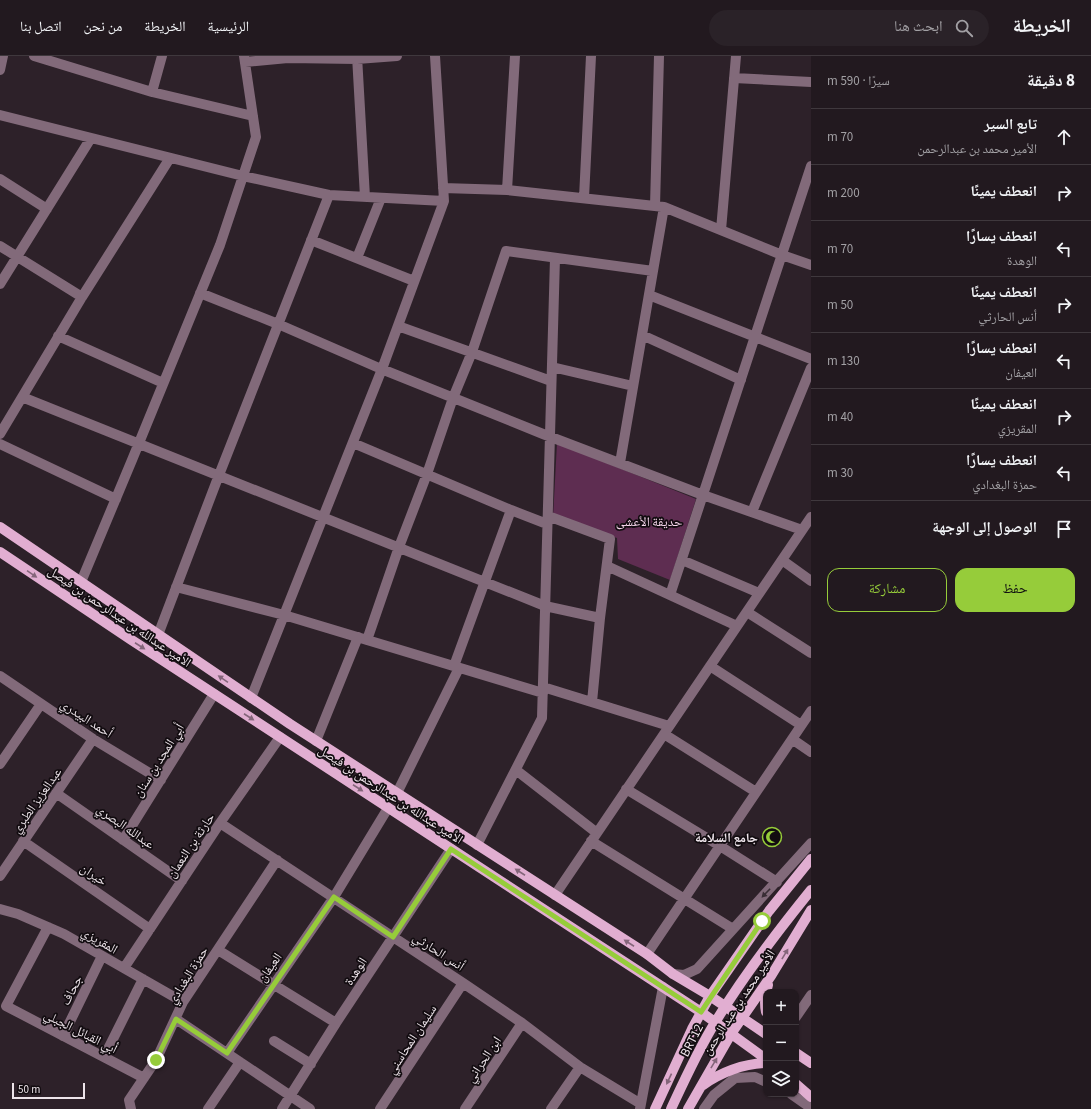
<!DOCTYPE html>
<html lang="ar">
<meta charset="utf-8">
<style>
:root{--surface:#22191f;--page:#2a2228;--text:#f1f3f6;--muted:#a2a0a4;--line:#3f383d;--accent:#96cc3a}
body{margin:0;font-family:"Source Sans 3","Noto Naskh Arabic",sans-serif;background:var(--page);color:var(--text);direction:rtl}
.controls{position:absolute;right:12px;bottom:12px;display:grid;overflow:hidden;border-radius:8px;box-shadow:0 1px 3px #0004}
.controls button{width:36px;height:36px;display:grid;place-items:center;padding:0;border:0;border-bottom:1px solid var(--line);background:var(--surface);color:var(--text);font:20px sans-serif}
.scale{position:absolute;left:12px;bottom:10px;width:73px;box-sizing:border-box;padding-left:4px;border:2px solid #ede4ea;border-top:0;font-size:11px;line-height:14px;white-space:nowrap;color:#ede4ea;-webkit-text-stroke:3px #120c10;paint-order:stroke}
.stop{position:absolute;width:12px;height:12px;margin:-9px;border:3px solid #96cc3a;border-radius:50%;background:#fff}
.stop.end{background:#96cc3a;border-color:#fff;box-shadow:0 1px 4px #0008}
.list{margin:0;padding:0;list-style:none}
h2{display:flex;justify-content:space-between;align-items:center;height:52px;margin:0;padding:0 16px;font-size:17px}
h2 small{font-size:13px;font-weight:400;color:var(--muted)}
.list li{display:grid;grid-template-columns:26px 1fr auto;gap:12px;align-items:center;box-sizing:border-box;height:56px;padding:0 16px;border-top:1px solid var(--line)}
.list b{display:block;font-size:15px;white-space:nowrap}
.list p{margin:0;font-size:13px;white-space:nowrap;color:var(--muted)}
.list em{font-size:13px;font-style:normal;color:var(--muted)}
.actions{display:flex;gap:8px;padding:12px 16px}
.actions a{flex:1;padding:9px 0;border:1px solid var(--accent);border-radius:12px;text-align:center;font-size:14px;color:var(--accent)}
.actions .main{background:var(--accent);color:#111}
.icon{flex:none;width:22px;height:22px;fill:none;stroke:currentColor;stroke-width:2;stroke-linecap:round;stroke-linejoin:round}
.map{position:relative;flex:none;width:811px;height:1053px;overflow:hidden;direction:ltr}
header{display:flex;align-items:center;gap:24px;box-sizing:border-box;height:56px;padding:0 20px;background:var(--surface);border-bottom:1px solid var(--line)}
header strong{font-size:19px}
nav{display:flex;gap:22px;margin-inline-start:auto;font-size:14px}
.search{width:280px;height:36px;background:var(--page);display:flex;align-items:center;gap:10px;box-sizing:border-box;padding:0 14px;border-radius:22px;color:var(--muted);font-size:15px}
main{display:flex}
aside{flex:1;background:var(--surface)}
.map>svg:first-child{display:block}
</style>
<header>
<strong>الخريطة</strong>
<div class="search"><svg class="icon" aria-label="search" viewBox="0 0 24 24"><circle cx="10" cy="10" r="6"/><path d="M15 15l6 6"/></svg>ابحث هنا</div>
<nav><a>الرئيسية</a><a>الخريطة</a><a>من نحن</a><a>اتصل بنا</a></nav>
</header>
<main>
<aside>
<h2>8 دقيقة<small>سيرًا · 590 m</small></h2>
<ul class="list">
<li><svg class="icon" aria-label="ahead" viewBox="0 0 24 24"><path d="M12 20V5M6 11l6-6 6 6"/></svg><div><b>تابع السير</b><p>الأمير محمد بن عبدالرحمن</p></div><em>70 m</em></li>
<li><svg class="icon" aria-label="right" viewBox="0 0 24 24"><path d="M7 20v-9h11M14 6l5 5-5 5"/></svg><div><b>انعطف يمينًا</b></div><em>200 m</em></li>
<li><svg class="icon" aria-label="left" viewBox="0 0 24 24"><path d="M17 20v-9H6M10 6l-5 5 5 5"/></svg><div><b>انعطف يسارًا</b><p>الوهدة</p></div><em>70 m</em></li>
<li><svg class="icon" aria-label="right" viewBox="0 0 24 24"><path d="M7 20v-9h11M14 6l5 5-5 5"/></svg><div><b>انعطف يمينًا</b><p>أنس الحارثي</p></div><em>50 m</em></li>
<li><svg class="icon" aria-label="left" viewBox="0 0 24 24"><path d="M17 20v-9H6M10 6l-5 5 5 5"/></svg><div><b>انعطف يسارًا</b><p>العيفان</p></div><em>130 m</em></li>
<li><svg class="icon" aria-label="right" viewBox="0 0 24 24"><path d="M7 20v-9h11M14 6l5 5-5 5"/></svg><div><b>انعطف يمينًا</b><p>المقريزي</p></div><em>40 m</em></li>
<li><svg class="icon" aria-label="left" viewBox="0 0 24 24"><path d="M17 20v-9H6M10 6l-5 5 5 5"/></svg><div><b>انعطف يسارًا</b><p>حمزة البغدادي</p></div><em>30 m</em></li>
<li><svg class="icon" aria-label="arrive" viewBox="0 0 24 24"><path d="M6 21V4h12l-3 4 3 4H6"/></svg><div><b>الوصول إلى الوجهة</b></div></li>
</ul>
<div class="actions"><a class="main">حفظ</a><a>مشاركة</a></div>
</aside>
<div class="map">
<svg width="811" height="1053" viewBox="0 0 811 1053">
<rect width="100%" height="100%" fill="#2d2129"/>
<path fill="#5e2d51" d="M 557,387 L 696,443 L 670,524 L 618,503 L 617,482 L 553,462 Z"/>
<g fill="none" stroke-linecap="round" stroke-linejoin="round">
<path stroke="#826a7a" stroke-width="10" d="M 34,0 L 152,36 L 253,60
M 357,0 L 365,141
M 245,6 L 288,2 L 357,3 L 397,0
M 0,14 L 3,0
M 734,22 L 811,26
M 152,36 L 162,0
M 0,59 L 243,120 L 329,139 L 444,145
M 0,123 L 47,153
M 443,132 L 507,134 L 664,151 L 782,199 L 811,209
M 507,134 L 515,0
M 584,142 L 591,0
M 655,150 L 659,0
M 721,174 L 736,0
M 311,184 L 414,225
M 0,190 L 82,241
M 357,202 L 381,142
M 0,228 L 91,82
M 200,237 L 278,268 L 379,312 L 543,378 L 703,439 L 802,474
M 649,239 L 811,303
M 398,270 L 551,325
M 642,279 L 741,324
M 58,280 L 163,327
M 552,311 L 633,330
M 22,341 L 545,550 L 600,562
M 0,378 L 82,241 L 170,102
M 353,387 L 511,454 L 547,468
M 0,388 L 116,443
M 620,407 L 664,151
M 752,456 L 811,312
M 548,460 L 610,483 L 600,562 L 592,646
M 682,504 L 759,537
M 782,504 L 811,525
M 607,510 L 737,570
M 81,526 L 132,404 L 220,189 L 256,81 L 244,0
M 176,531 L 284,559 L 543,637
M 670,539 L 811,110
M 747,556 L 811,597
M 158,579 L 219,419 L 329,139
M 367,584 L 399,491 L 427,418 L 453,342 L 472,296 L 506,195 L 653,215
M 454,610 L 511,454
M 710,610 L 801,669
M 0,620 L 93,683 L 161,724
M 543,631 L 669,670
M 251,642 L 382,313 L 444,145 L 435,0
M 664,678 L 756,736
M 792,683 L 811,696
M 316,685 L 358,581
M 0,708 L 41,648
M 516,714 L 597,777
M 626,733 L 720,790 L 777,826
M 56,737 L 182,825
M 397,737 L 459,612
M 220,767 L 463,927 L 522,967 L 580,1011 L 641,1048
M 123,784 L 214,638
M 23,785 L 150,873
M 591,785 L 733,873
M 477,789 L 542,662 L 555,202
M 0,820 L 93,683
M 555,839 L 811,461
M 0,853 L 18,858 L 64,878 L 183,946
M 48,871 L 6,950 L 144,1022
M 218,894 L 336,967
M 647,898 L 811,655
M 124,912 L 220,767 L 280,681
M 673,918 L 684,919 L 697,913 L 811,787
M 796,961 L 811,939
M 176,963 L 310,1053
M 63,980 L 102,900
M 274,985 L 311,1008
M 227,997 L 334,841 L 388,752
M 104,1001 L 143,923
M 791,1038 L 811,1052
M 131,1053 L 129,1044 L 156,1004 L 183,946 L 277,804
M 208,1053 L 240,1006
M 282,1053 L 336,967 L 451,793
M 380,1053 L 463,927
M 465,1053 L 522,967
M 551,1053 L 580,1011
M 640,1053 L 663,931
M 704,1053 L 714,1039 L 735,1022 L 755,1021 L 766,1026"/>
<path stroke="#e1aed1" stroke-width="10" d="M 0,471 L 290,668 L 647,898 L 673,918 L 710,940 L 766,978
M 0,496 L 130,583 L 701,956 L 766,1003
M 766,956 C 764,946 765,938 768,929
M 796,997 L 811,1007
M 796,1028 L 811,1041
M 703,1029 C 722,1016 743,1008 766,1007
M 655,1053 L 692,973 L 710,940 L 769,855 L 811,803
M 671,1053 C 684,1025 699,992 716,965 C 744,919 777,876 811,834
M 688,1053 L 731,978 L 771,920 L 811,854"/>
</g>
<defs><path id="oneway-solid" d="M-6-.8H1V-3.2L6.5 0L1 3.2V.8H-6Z"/></defs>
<g fill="#84657a">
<use href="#oneway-solid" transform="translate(32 518) rotate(34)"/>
<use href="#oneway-solid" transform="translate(140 590) rotate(33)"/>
<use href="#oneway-solid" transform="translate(223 623) rotate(-146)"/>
<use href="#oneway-solid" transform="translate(249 661) rotate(33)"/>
<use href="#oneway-solid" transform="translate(358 732) rotate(33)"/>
<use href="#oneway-solid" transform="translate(520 816) rotate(-147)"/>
<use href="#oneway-solid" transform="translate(629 887) rotate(-147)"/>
<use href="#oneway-solid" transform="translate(785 898) rotate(-59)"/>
<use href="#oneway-solid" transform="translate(714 1007) rotate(-59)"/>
<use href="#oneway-solid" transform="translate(669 1023) rotate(115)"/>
</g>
<use fill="#392d35" href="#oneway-solid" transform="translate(766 837) rotate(134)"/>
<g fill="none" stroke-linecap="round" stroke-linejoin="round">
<path stroke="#96cc3a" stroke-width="5" d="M 156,1004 L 176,963 L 227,997 L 334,841 L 393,881 L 451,793 L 701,956 L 762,865"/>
</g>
<defs>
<g id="mosque-ring" transform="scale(1)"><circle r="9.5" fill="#120c10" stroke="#96cc3a" stroke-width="1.5"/><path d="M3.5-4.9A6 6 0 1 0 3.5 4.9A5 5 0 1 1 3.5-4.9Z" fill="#96cc3a"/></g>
</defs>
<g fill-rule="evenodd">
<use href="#mosque-ring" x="772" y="781"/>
</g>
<g text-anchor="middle" stroke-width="3.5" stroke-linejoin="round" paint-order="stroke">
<g font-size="13" fill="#f8d7ed" stroke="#120c10">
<text x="649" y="470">حديقة الأعشى</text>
</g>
<g font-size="13" fill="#ede4ea" stroke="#120c10">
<text transform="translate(120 560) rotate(34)" y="5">الأمير عبدالله بن عبدالرحمن بن فيصل</text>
<text transform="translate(87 662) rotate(33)" y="5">أحمد البيدري</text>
<text transform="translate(158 704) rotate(-58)" y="5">أبي المجد بن سنان</text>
<text transform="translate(391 738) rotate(33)" y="5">الأمير عبدالله بن عبدالرحمن بن فيصل</text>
<text transform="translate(36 744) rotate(-55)" y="5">عبدالعزيز الطبري</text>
<text transform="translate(126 770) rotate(35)" y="5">عبدالله البصري</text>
<text transform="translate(190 789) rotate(-56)" y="5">حارثة بن النعمان</text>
<text transform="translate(94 818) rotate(34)" y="5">خيران</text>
<text transform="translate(100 884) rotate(30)" y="5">المقريزي</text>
<text transform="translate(439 895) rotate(33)" y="5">أنس الحارثي</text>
<text transform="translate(269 911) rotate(-55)" y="5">العيفان</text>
<text transform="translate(355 915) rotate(-57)" y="5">الوهدة</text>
<text transform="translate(187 919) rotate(-58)" y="5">حمزة البغدادي</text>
<text transform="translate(71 934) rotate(-63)" y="5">جحاف</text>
<text transform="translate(738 946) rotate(-57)" y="5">الأمير محمد بن عبد الرحمن</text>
<text transform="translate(81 975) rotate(27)" y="5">أبي القبائل الجبلي</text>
<text transform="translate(411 983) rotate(-57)" y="5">سليمان المحاسني</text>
<text transform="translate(691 984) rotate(-63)" y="5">BRT12</text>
<text transform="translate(483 1003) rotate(-56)" y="5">ابن الحراني</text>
</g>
<g font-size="13" font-weight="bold" fill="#ede4ea" stroke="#120c10" text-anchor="end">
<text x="758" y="786">جامع السلامة</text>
</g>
</g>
</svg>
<div class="controls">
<button>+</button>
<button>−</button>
<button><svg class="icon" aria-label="layers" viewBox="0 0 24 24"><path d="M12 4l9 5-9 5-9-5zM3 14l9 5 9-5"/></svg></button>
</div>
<div class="scale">50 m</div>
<div class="stop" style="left:762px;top:865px"></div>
<div class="stop end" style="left:156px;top:1004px"></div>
</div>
</main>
